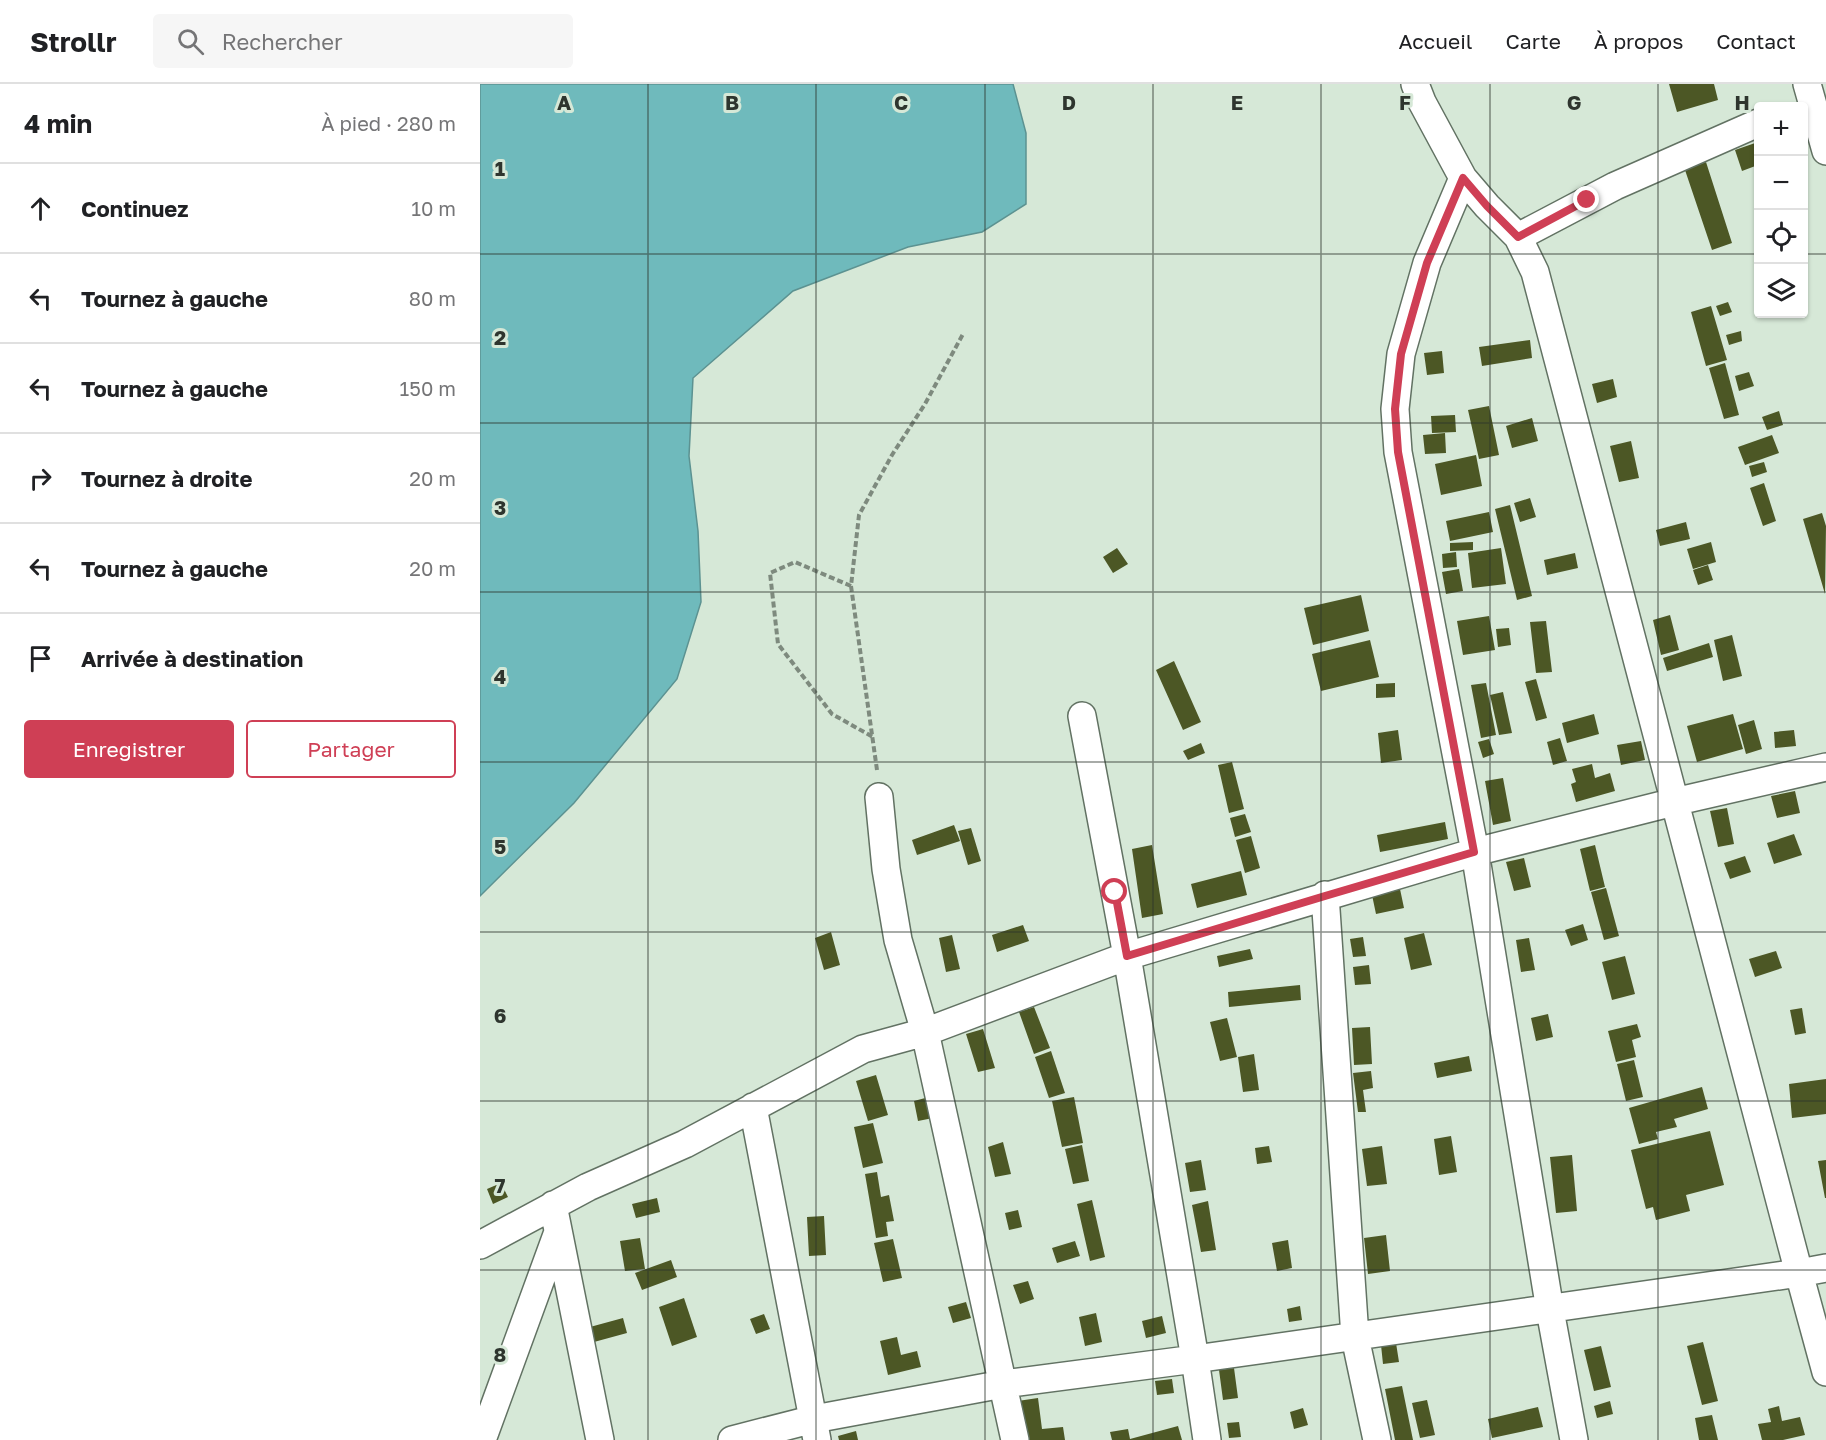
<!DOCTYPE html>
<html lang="fr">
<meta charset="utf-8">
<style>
:root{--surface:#fff;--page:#f6f6f6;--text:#202124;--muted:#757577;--line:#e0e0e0;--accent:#cf3f55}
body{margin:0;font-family:"Golos Text",sans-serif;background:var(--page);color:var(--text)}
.controls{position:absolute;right:18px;top:18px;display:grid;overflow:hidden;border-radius:6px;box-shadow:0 2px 4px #0004}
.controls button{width:54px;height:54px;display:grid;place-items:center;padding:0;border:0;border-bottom:2px solid var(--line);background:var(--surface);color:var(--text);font:30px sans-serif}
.stop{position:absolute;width:18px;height:18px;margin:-14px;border:4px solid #cf3f55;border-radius:50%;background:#fff}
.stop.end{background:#cf3f55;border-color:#fff;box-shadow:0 2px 6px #0008}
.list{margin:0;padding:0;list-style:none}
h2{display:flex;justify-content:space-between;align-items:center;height:78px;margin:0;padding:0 24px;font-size:26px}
h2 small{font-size:20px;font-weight:400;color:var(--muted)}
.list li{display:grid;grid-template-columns:39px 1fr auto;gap:18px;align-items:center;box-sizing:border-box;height:90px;padding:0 24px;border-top:2px solid var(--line)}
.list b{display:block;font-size:22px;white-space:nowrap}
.list em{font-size:20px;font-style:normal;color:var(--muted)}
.actions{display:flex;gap:12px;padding:18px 24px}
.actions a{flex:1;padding:14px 0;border:2px solid var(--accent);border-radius:6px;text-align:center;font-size:21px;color:var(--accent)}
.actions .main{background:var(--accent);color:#fff}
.icon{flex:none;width:33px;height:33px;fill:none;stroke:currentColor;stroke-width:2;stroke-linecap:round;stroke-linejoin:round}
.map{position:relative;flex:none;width:1346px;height:1356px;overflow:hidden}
header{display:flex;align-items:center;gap:36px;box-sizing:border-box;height:84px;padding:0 30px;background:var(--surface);border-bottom:2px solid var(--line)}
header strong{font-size:28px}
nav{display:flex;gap:33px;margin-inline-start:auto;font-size:21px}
.search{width:420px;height:54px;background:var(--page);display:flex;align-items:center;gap:15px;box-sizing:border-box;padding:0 21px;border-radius:6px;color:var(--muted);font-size:22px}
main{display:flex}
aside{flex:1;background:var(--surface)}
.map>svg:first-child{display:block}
</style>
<header>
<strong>Strollr</strong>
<div class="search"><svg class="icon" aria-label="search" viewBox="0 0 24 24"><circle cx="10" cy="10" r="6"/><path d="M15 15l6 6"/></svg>Rechercher</div>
<nav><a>Accueil</a><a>Carte</a><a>À propos</a><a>Contact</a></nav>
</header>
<main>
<aside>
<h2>4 min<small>À pied · 280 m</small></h2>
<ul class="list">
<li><svg class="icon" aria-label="ahead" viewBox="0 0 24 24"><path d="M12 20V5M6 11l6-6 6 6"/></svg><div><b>Continuez</b></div><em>10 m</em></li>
<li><svg class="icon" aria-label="left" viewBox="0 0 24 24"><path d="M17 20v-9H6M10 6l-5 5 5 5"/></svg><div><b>Tournez à gauche</b></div><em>80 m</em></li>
<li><svg class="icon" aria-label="left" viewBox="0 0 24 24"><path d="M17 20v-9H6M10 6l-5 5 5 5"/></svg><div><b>Tournez à gauche</b></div><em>150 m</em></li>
<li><svg class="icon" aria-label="right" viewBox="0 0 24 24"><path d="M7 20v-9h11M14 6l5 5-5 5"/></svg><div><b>Tournez à droite</b></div><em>20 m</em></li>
<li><svg class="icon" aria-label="left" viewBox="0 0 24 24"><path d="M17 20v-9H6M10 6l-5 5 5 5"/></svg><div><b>Tournez à gauche</b></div><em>20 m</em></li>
<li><svg class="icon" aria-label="arrive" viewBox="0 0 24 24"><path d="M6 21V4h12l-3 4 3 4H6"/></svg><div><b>Arrivée à destination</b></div></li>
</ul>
<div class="actions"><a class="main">Enregistrer</a><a>Partager</a></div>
</aside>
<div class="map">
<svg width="1346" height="1356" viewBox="0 0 1346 1356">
<rect width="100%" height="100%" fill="#d6e8d7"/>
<path fill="#6fbabc" stroke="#5c9291" stroke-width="1.5" d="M 0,0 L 533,0 L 546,49 L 546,120 L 502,148 L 428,163 L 313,207 L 213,294 L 209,372 L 218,447 L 221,518 L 197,595 L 94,719 L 0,812 Z"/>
<path fill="#4c5725" d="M 1189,0 L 1234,0 L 1238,16 L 1197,28 Z
M 1278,58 L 1278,81 L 1262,87 L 1255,66 Z
M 1226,78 L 1252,159 L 1232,166 L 1205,86 Z
M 1248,218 L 1252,228 L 1240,232 L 1236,222 Z
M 1231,222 L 1247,276 L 1226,282 L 1211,228 Z
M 1261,247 L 1262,257 L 1249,261 L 1246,251 Z
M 1050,256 L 1052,274 L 1002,282 L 999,263 Z
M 962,267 L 964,289 L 947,291 L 944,269 Z
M 1245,279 L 1259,331 L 1244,335 L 1229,284 Z
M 1269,288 L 1274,302 L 1259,307 L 1255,292 Z
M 1133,295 L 1137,313 L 1117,319 L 1112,300 Z
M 1009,322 L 1019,371 L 999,375 L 988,326 Z
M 1299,327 L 1303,341 L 1287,346 L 1282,333 Z
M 975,331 L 976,348 L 952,349 L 951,332 Z
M 1052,334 L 1058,357 L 1032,364 L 1026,342 Z
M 965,349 L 966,369 L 945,370 L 943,351 Z
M 1292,351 L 1299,369 L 1265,381 L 1258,363 Z
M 1151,357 L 1159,394 L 1139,398 L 1130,362 Z
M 996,371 L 1002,402 L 961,411 L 955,380 Z
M 1284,378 L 1287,388 L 1272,393 L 1269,382 Z
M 1284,399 L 1296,437 L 1283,442 L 1270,404 Z
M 1050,414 L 1056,433 L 1040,438 L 1034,419 Z
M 1030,421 L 1052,512 L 1037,516 L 1015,425 Z
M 1009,428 L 1013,448 L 970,457 L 966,437 Z
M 1342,429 L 1346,442 L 1345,510 L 1323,435 Z
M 1206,438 L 1210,455 L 1180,462 L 1176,446 Z
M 993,458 L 993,466 L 970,467 L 970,459 Z
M 1231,458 L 1236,478 L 1213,485 L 1207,465 Z
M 637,464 L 648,480 L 633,489 L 623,473 Z
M 1021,464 L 1026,500 L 992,504 L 988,469 Z
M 976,468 L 977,483 L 963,484 L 962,470 Z
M 1095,469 L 1098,484 L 1067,491 L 1064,476 Z
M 1228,481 L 1233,496 L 1218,501 L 1213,486 Z
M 979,485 L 983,507 L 966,510 L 962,488 Z
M 881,511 L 889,547 L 833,561 L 824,524 Z
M 1190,531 L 1199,566 L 1181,571 L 1173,536 Z
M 1009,532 L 1015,566 L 983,571 L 977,537 Z
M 1066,537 L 1072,588 L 1056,589 L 1050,538 Z
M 1029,544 L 1031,561 L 1018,563 L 1016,545 Z
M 1252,551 L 1262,592 L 1243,597 L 1234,556 Z
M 890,556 L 899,593 L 841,607 L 832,570 Z
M 1229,559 L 1233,573 L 1187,587 L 1183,574 Z
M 694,577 L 721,638 L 703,646 L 676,586 Z
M 1056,595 L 1067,634 L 1056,637 L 1045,598 Z
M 915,599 L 915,613 L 896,614 L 896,600 Z
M 1006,599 L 1016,651 L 1001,654 L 991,601 Z
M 1023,608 L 1032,649 L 1019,651 L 1010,611 Z
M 1114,630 L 1119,650 L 1087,659 L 1082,639 Z
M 1253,630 L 1263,665 L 1217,678 L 1207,642 Z
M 1274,636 L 1282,665 L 1266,670 L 1258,641 Z
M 918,646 L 922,676 L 901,679 L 898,649 Z
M 1314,646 L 1316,662 L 1295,664 L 1294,648 Z
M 1080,654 L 1087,677 L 1073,681 L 1067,658 Z
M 1009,655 L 1014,670 L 1003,674 L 998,658 Z
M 1161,657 L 1165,676 L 1141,681 L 1137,661 Z
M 721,659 L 725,669 L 708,676 L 703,667 Z
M 752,678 L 764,725 L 749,729 L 738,681 Z
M 1112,680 L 1115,694 L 1130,689 L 1135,707 L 1096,718 L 1091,700 L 1096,698 L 1092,685 Z
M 1023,694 L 1031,737 L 1013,741 L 1005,697 Z
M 1315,707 L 1320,729 L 1297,734 L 1291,712 Z
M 1247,724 L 1254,760 L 1238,763 L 1230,727 Z
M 765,730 L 771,748 L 755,753 L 750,734 Z
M 965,738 L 968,755 L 900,768 L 897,751 Z
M 474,741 L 480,757 L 437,771 L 432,756 Z
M 491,744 L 501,777 L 488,781 L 478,747 Z
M 1314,750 L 1322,771 L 1294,780 L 1287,759 Z
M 771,752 L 780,784 L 765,789 L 756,756 Z
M 672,761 L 683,830 L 662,834 L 652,765 Z
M 1115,761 L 1125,803 L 1110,807 L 1100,765 Z
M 1265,772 L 1271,788 L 1250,795 L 1244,779 Z
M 1044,774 L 1051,803 L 1034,807 L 1026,778 Z
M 761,787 L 767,811 L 717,824 L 711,800 Z
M 1126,804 L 1139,852 L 1124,856 L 1111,808 Z
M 920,805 L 924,824 L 896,830 L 892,811 Z
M 1103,840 L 1108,856 L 1091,862 L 1085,846 Z
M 543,841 L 549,857 L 517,868 L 512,851 Z
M 351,848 L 360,881 L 344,886 L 335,854 Z
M 944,849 L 952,881 L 931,886 L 924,854 Z
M 472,851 L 480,885 L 466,888 L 459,854 Z
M 883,853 L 886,872 L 873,873 L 870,855 Z
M 1049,854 L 1055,886 L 1041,888 L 1036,856 Z
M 770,865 L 773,875 L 739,883 L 737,872 Z
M 1296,867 L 1302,884 L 1275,893 L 1269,875 Z
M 1145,872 L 1155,910 L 1132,916 L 1122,878 Z
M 889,881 L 891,900 L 875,901 L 873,883 Z
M 820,901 L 821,916 L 749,923 L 748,908 Z
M 554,923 L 570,964 L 554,970 L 539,928 Z
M 1322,924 L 1326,949 L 1315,951 L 1310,926 Z
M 1068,930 L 1073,953 L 1056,957 L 1051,934 Z
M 747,934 L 757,973 L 740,977 L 730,938 Z
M 1157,940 L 1161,953 L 1152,956 L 1156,973 L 1136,978 L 1128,947 Z
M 890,943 L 892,980 L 874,981 L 872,944 Z
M 503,945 L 515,984 L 498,988 L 486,950 Z
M 571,967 L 585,1009 L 569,1014 L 555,973 Z
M 774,970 L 779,1006 L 763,1008 L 758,973 Z
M 989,972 L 992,987 L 957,994 L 954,979 Z
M 1154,976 L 1163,1013 L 1146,1017 L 1137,980 Z
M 891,987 L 893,1004 L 883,1006 L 886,1028 L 878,1028 L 873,989 Z
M 396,991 L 408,1031 L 388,1037 L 376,997 Z
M 1346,995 L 1346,1030 L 1312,1034 L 1309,1000 Z
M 1222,1003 L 1228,1025 L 1194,1035 L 1197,1043 L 1176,1048 L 1178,1055 L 1159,1060 L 1149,1024 Z
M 449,1013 L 453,1034 L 438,1037 L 434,1017 Z
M 594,1013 L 603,1059 L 582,1063 L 572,1017 Z
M 393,1039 L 403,1079 L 383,1084 L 374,1043 Z
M 1230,1047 L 1244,1101 L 1206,1111 L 1210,1127 L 1176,1136 L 1173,1123 L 1166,1125 L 1151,1066 Z
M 971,1052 L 977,1088 L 959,1091 L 954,1055 Z
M 523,1058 L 531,1090 L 515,1093 L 508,1063 Z
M 602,1061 L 609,1097 L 593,1100 L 585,1065 Z
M 789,1062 L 792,1078 L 777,1080 L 775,1064 Z
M 902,1062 L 907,1100 L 887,1102 L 882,1065 Z
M 1092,1071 L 1097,1127 L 1076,1129 L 1070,1073 Z
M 721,1076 L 726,1106 L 710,1108 L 705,1079 Z
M 1346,1076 L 1346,1114 L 1345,1114 L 1338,1077 Z
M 397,1088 L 401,1113 L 409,1111 L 414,1137 L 406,1138 L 408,1152 L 396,1154 L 385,1090 Z
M 21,1099 L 28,1113 L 13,1120 L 7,1105 Z
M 177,1114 L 180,1128 L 156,1134 L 152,1120 Z
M 612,1116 L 625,1173 L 610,1177 L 597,1120 Z
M 728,1117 L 736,1166 L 721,1168 L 712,1121 Z
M 538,1126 L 542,1143 L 529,1146 L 525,1129 Z
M 344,1132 L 346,1171 L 329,1172 L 327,1133 Z
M 906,1151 L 910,1187 L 888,1190 L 884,1154 Z
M 160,1154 L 165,1185 L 145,1187 L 140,1157 Z
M 413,1155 L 422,1194 L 403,1198 L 394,1159 Z
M 808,1156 L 812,1184 L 797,1187 L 792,1159 Z
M 595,1157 L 600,1172 L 577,1179 L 572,1164 Z
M 191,1176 L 197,1193 L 162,1206 L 155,1189 Z
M 548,1197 L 554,1215 L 540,1220 L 533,1201 Z
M 204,1214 L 217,1253 L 192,1262 L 179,1223 Z
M 486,1218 L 491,1234 L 473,1239 L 468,1223 Z
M 820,1222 L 822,1236 L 809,1238 L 807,1225 Z
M 616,1229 L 622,1258 L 605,1262 L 599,1233 Z
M 284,1230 L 290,1245 L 276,1250 L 270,1235 Z
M 682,1232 L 686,1249 L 666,1254 L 662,1237 Z
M 143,1234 L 147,1249 L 114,1258 L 110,1243 Z
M 417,1253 L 421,1271 L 437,1267 L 441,1283 L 408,1291 L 400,1257 Z
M 1223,1258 L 1238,1317 L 1222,1321 L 1207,1262 Z
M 916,1259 L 919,1278 L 903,1280 L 901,1261 Z
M 1121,1262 L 1131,1303 L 1114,1307 L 1104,1266 Z
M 754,1284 L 758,1314 L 743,1316 L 739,1286 Z
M 692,1295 L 694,1309 L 677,1311 L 675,1297 Z
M 922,1302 L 933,1356 L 915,1356 L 905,1305 Z
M 558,1314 L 562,1345 L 583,1343 L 585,1356 L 546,1356 L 531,1318 Z
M 947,1316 L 955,1351 L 940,1354 L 932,1319 Z
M 1130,1317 L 1133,1330 L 1117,1334 L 1114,1322 Z
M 1299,1322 L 1302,1337 L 1320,1333 L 1325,1351 L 1303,1356 L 1282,1356 L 1278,1340 L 1291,1338 L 1288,1325 Z
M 1058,1323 L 1063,1343 L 1012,1354 L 1008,1335 Z
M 823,1324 L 828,1341 L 814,1345 L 810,1328 Z
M 1232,1331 L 1238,1356 L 1219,1356 L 1215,1334 Z
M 759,1338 L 761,1353 L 749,1354 L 747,1339 Z
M 698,1342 L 702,1356 L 632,1356 L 630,1348 L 648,1345 L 650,1355 Z
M 376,1347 L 378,1356 L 359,1356 L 358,1352 Z"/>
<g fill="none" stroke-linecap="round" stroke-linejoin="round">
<g stroke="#627263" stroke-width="30">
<path id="street" d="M 935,0 L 942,18 L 983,94 L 1007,122 L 1038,153 L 1055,188 L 1319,1189 L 1346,1184
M 1327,0 L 1346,67
M 983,94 L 947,179 L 921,270 L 915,325 L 918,368 L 995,768 L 1194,718 L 1346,683
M 1038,153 L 1135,102 L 1278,39
M 399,713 L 406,785 L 418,856 L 445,948 L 535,1356
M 845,811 L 875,1253 L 897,1356
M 273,1023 L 337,1356
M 73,1121 L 120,1356
M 0,1161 L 108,1103 L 205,1060 L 383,965 L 445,948 L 647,872 L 995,768 L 1070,1226 L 1094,1356
M 2,1356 L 78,1148
M 252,1356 L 334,1335 L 523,1300 L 715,1275 L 647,872 L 602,632
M 727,1356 L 715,1275 L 1319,1189 L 1346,1288"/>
</g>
<path stroke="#7e8a7e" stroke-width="4" stroke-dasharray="6 3" stroke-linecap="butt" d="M 371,502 L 315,478 L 290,489 L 298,560 L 352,630 L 393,653
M 397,686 L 371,502 L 379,431 L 412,371 L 445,320 L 483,250"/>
<use href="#street" stroke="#fff" stroke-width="27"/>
</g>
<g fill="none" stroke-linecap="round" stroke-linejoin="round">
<path stroke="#cf3f55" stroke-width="8" d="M 635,808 L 647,872 L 845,812 L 994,768 L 918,368 L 915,325 L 921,270 L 947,179 L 983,94 L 1007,122 L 1038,153 L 1107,116"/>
</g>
<path fill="none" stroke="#2e352e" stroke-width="1.5" stroke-opacity="0.55" d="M 168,0 L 168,1356M 336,0 L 336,1356M 505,0 L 505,1356M 673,0 L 673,1356M 841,0 L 841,1356M 1010,0 L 1010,1356M 1178,0 L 1178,1356M 0,170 L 1278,170M 1324,170 L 1346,170M 0,339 L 1346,339M 0,508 L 1346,508M 0,678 L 1346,678M 0,848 L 1346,848M 0,1017 L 1346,1017M 0,1186 L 1346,1186"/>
<g font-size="20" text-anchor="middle" font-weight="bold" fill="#2e352e" stroke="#d6e8d7" stroke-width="6" stroke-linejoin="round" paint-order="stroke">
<text x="84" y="26">A</text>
<text x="252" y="26">B</text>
<text x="421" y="26">C</text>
<text x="589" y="26">D</text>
<text x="757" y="26">E</text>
<text x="925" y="26">F</text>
<text x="1094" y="26">G</text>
<text x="1262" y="26">H</text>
<text x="20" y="92">1</text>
<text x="20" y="261">2</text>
<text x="20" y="431">3</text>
<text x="20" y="600">4</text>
<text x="20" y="770">5</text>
<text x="20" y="939">6</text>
<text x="20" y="1109">7</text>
<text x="20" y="1278">8</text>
</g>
</svg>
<div class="controls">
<button>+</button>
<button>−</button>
<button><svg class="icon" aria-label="locate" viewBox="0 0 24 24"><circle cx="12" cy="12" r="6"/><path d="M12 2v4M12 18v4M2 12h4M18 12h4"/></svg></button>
<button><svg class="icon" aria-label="layers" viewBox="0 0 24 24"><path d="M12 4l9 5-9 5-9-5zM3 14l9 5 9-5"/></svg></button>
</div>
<div class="stop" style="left:635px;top:808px"></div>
<div class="stop end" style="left:1107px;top:116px"></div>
</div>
</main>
